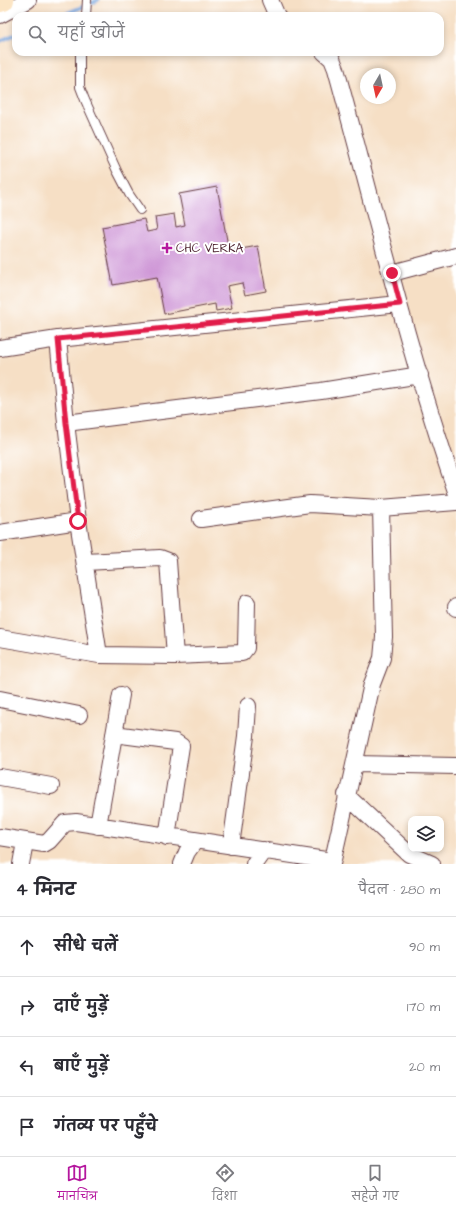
<!DOCTYPE html>
<html lang="hi">
<meta charset="utf-8">
<style>
:root{--surface:#fff;--page:#f2f2f3;--text:#2b2b33;--muted:#7c7c81;--line:#e1e1e2;--accent:#b5179e}
body{margin:0;font-family:"Architects Daughter","Playpen Sans Deva",sans-serif;background:var(--page);color:var(--text)}
.controls{position:absolute;right:12px;bottom:12px;display:grid;overflow:hidden;border-radius:8px;box-shadow:0 2px 6px #0003}
.controls button{width:36px;height:36px;display:grid;place-items:center;padding:0;border:0;border-bottom:1px solid var(--line);background:var(--surface);color:var(--text);font:20px sans-serif}
.compass{position:absolute;left:360px;top:68px;width:36px;height:36px;border-radius:50%;background:var(--surface);box-shadow:0 2px 6px #0003;rotate:189deg}
.stop{position:absolute;width:12px;height:12px;margin:-9px;border:3px solid #e11d48;border-radius:50%;background:#fff}
.stop.end{background:#e11d48;border-color:#fff;box-shadow:0 1px 4px #0008}
.list{margin:0;padding:0;list-style:none}
h2{display:flex;justify-content:space-between;align-items:center;height:52px;margin:0;padding:0 16px;font-size:17px}
h2 small{font-size:13px;font-weight:400;color:var(--muted)}
.list li{display:grid;grid-template-columns:26px 1fr auto;gap:12px;align-items:center;box-sizing:border-box;height:60px;padding:0 16px;border-top:1px solid var(--line)}
.list b{display:block;font-size:15px;white-space:nowrap}
.list em{font-size:13px;font-style:normal;color:var(--muted)}
.icon{flex:none;width:22px;height:22px;fill:none;stroke:currentColor;stroke-width:2;stroke-linecap:round;stroke-linejoin:round}
.map{position:relative;flex:none;width:456px;height:864px;overflow:hidden}
.search{position:absolute;background:var(--surface);box-shadow:0 2px 6px #0003;left:12px;right:12px;top:12px;height:44px;display:flex;align-items:center;gap:10px;box-sizing:border-box;padding:0 14px;border-radius:12px;color:var(--muted);font-size:15px}
.sheet{height:292px;background:var(--surface)}
nav{display:flex;justify-content:space-around;align-items:center;box-sizing:border-box;height:56px;border-top:1px solid var(--line);background:var(--surface);font-size:11px;color:var(--muted)}
nav a{display:grid;justify-items:center;gap:2px}
nav .on{color:var(--accent)}
.map>svg:first-child{display:block}
</style>
<div class="map">
<svg width="456" height="864" viewBox="0 0 456 864">
<rect width="100%" height="100%" fill="#fff"/>
<filter id="ink" filterUnits="userSpaceOnUse"><feTurbulence type="fractalNoise" baseFrequency=".025" numOctaves="2"/><feDisplacementMap in="SourceGraphic" scale="8" xChannelSelector="R" yChannelSelector="G"/><feConvolveMatrix kernelMatrix="1 2 1 2 8 2 1 2 1" color-interpolation-filters="sRGB"/></filter>
<filter id="wash" filterUnits="userSpaceOnUse"><feTurbulence type="fractalNoise" baseFrequency=".012" numOctaves="4" result="noise"/><feDisplacementMap in="SourceGraphic" scale="16" xChannelSelector="R" yChannelSelector="G"/><feGaussianBlur stdDeviation="0.9" result="paint"/><feColorMatrix in="noise" values="0 0 0 0 0 0 0 0 0 0 0 0 0 0 0 0 0 1.4 0 .05"/><feComposite in="paint" operator="in"/></filter>
<g filter="url(#wash)">
<rect width="100%" height="100%" fill="#f6dfc5"/>
<g fill="none" stroke-linecap="round" stroke-linejoin="round">
<path stroke="#75a4de" stroke-width="4" d="M 92,3 L 98,0
M 60,16 L 82,7
M 0,41 L 16,34"/>
</g>
<g id="blocks">
<path fill="#cf97d7" d="M 217,187 L 229,251 L 258,246 L 266,291 L 245,295 L 242,283 L 227,286 L 232,308 L 216,311 L 215,304 L 164,314 L 157,277 L 113,285 L 102,227 L 144,219 L 147,232 L 157,230 L 155,217 L 174,214 L 176,227 L 185,225 L 179,194 Z"/>
</g>
</g>
<g filter="url(#ink)">
<use href="#blocks" fill-opacity="0" stroke="#643c42" stroke-width="1"/>
<g fill="none" stroke-linecap="round" stroke-linejoin="round">
<g stroke="#643c42" stroke-width="10">
<path id="lane" d="M 86,16 L 87,0
M 80,52 L 80,87 L 85,100 L 117,171 L 129,194 L 140,210"/>
</g>
<g stroke="#643c42" stroke-width="18">
<path id="street" d="M 270,0 L 277,16
M 0,15 L 28,0
M 324,52 L 332,59 L 336,69 C 375,210 408,353 456,491
M 392,273 L 456,256
M 58,339 L 66,423 L 78,521 L 99,655
M 0,348 L 58,339 L 399,304
M 66,423 L 321,391 L 420,375
M 201,519 L 310,504 L 381,508 L 456,502
M 0,533 L 78,521
M 86,562 L 160,558 L 168,561 L 175,656
M 456,607 L 456,608
M 0,638 L 99,655 L 175,656 L 242,653 L 246,648 L 247,603
M 0,699 L 79,715
M 114,734 L 175,742 L 181,746 L 167,837
M 355,764 L 456,766
M 0,777 L 51,786
M 346,795 L 409,854 L 432,864
M 98,826 L 121,695
M 0,837 L 44,844 L 49,841 L 65,823 L 76,822 L 332,861
M 231,846 L 246,736 L 248,706
M 21,864 L 25,842
M 182,864 L 187,852 L 195,841
M 254,864 L 264,850
M 332,864 L 372,684 L 382,658 L 384,637 L 381,508"/>
</g>
<g stroke="#643c42" stroke-width="24">
<path id="secondary" d="M 0,1 L 3,0"/>
</g>
<use href="#lane" stroke="#fff" stroke-width="8"/>
<use href="#street" stroke="#fff" stroke-width="16"/>
<use href="#secondary" stroke="#fce5c4" stroke-width="22"/>
</g>
</g>
<g fill="none" stroke-linecap="round" stroke-linejoin="round" filter="url(#ink)">
<path stroke="#e11d48" stroke-width="5" d="M 78,521 L 66,423 L 58,339 L 400,304 L 392,273"/>
</g>
<path fill="#b5179e" stroke="#fff" stroke-width="1.5" d="M165 242h4v4h4v4h-4v4h-4v-4h-4v-4h4z"/>
<g text-anchor="middle" stroke-width="4" stroke-linejoin="round" paint-order="stroke">
<g font-size="12" fill="#4a1f2b" stroke="#fff" text-anchor="start">
<text x="176" y="252">CHC VERKA</text>
</g>
</g>
</svg>
<div class="controls">
<button><svg class="icon" aria-label="layers" viewBox="0 0 24 24"><path d="M12 4l9 5-9 5-9-5zM3 14l9 5 9-5"/></svg></button>
</div>
<svg class="compass" viewBox="-18 -18 36 36"><path d="M0-13l5 13h-10z" fill="#e53935"/><path d="M0 13l5-13h-10z" fill="#7c7c81"/></svg>
<div class="stop" style="left:78px;top:521px"></div>
<div class="stop end" style="left:392px;top:273px"></div>
<div class="search"><svg class="icon" aria-label="search" viewBox="0 0 24 24"><circle cx="10" cy="10" r="6"/><path d="M15 15l6 6"/></svg>यहाँ खोजें</div>
</div>
<section class="sheet">
<h2>4 मिनट<small>पैदल · 280 m</small></h2>
<ul class="list">
<li><svg class="icon" aria-label="ahead" viewBox="0 0 24 24"><path d="M12 20V5M6 11l6-6 6 6"/></svg><div><b>सीधे चलें</b></div><em>90 m</em></li>
<li><svg class="icon" aria-label="right" viewBox="0 0 24 24"><path d="M7 20v-9h11M14 6l5 5-5 5"/></svg><div><b>दाएँ मुड़ें</b></div><em>170 m</em></li>
<li><svg class="icon" aria-label="left" viewBox="0 0 24 24"><path d="M17 20v-9H6M10 6l-5 5 5 5"/></svg><div><b>बाएँ मुड़ें</b></div><em>20 m</em></li>
<li><svg class="icon" aria-label="arrive" viewBox="0 0 24 24"><path d="M6 21V4h12l-3 4 3 4H6"/></svg><div><b>गंतव्य पर पहुँचे</b></div></li>
</ul>
</section>
<nav>
<a class="on"><svg class="icon" aria-label="map" viewBox="0 0 24 24"><path d="M3 6l6-2 6 2 6-2v14l-6 2-6-2-6 2zM9 4v14M15 6v14"/></svg>मानचित्र</a>
<a><svg class="icon" aria-label="directions" viewBox="0 0 24 24"><path d="M12 3l9 9-9 9-9-9zM9 14v-3h6M13 9l2 2-2 2"/></svg>दिशा</a>
<a><svg class="icon" aria-label="saved" viewBox="0 0 24 24"><path d="M7 4h10v16l-5-4-5 4z"/></svg>सहेजे गए</a>
</nav>
